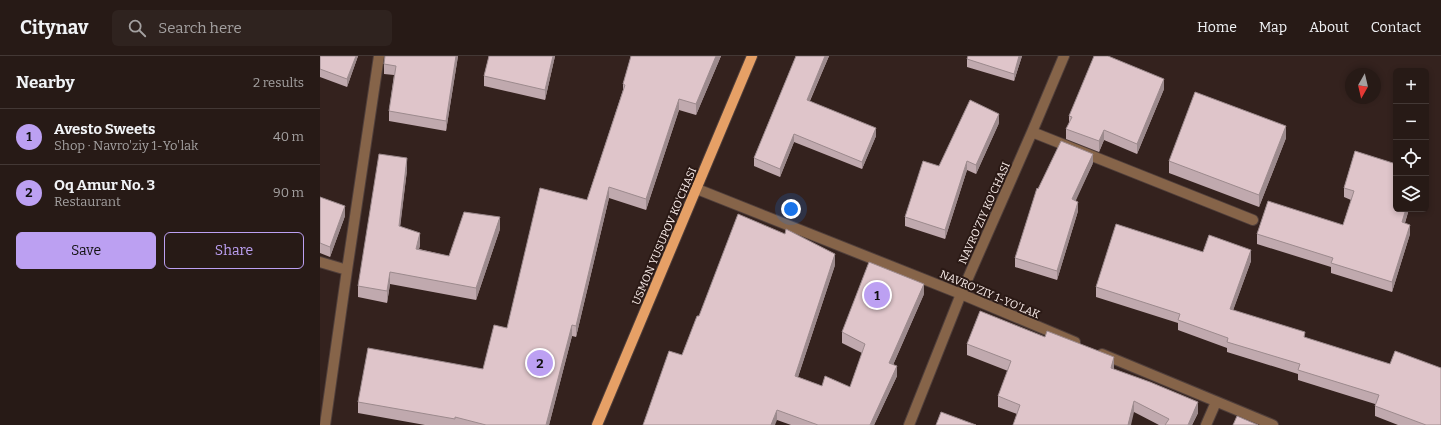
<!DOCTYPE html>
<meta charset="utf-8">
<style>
:root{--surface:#271a16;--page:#2f231f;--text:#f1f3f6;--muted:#a4a1a1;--line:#433835;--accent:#bca0f2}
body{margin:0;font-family:Bitter,serif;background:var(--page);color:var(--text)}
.controls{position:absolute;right:12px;top:12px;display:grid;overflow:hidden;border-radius:6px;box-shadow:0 2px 6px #0003}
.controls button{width:36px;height:36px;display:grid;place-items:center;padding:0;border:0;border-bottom:1px solid var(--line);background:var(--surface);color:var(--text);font:20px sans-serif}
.compass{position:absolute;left:1025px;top:12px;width:36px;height:36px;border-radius:50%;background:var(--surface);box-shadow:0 2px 6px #0003;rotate:188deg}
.you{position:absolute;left:471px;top:153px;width:14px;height:14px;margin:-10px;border:3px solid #fff;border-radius:50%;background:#1a73e8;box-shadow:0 0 0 6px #1a73e833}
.badge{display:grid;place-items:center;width:26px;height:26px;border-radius:50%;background:var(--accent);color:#111;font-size:13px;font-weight:700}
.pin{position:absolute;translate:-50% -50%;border:2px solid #fff;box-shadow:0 1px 4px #0006}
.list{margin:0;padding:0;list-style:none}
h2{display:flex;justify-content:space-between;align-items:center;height:52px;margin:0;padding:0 16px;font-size:17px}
h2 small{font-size:13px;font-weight:400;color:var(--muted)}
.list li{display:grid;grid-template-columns:26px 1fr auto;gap:12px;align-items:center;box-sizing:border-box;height:56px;padding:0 16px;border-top:1px solid var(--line)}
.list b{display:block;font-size:15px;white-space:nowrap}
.list p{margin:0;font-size:13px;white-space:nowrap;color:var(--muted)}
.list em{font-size:13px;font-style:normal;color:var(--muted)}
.actions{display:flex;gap:8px;padding:12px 16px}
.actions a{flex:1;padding:9px 0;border:1px solid var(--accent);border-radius:6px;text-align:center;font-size:14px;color:var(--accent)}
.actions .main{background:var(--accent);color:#111}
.icon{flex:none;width:22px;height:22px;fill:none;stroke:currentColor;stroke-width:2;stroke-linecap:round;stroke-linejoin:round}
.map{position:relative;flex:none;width:1121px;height:369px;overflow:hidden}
header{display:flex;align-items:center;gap:24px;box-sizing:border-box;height:56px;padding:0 20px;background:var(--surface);border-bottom:1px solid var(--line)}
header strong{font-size:19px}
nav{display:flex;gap:22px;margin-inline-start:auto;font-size:14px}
.search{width:280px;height:36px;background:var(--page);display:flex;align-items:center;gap:10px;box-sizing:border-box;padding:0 14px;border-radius:6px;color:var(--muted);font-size:15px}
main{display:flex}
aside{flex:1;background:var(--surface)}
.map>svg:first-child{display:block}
</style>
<header>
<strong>Citynav</strong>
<div class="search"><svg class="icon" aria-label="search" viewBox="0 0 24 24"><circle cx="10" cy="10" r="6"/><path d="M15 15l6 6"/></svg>Search here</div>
<nav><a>Home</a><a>Map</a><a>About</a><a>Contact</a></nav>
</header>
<main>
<aside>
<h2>Nearby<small>2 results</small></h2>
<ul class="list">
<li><span class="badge">1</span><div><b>Avesto Sweets</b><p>Shop · Navro'ziy 1-Yo'lak</p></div><em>40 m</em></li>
<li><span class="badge">2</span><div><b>Oq Amur No. 3</b><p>Restaurant</p></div><em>90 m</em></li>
</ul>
<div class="actions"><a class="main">Save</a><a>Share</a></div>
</aside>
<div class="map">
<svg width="1121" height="369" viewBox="0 0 1121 369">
<rect width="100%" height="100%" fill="#34221e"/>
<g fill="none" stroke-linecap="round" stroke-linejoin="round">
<g stroke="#503f3b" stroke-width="12">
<path id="minor" d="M 712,76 L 933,164
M 377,133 L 641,238 L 755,286
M 0,206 L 27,214
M 782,298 L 953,369
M 5,369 L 27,214 L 59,0
M 589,369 L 641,238 L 712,76 L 744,0
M 886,369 L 896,346"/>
</g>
<g stroke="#503f3b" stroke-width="12">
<path id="major" d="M 277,369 L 432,0"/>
</g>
<use href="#minor" stroke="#866449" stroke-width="10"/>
<use href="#major" stroke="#e6a066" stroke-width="10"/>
</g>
<path fill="#c0a9ae" d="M 0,0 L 38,0 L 27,31 L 0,21 Z
M 65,0 L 138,0 L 126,75 L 69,65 L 69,55 L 74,19 L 64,18 L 64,8 Z
M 169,0 L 235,0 L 225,44 L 164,30 L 164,20 Z
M 311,0 L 401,0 L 376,59 L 359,54 L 326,154 L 289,142 L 256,281 L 252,280 L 229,369 L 105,369 L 38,357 L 38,346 L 163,313 L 187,272 L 267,144 L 303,34 L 303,28 Z
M 476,0 L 509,0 L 490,45 L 556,80 L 542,113 L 474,86 L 460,121 L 434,110 L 434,102 Z
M 702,0 L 694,25 L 647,11 L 647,3 Z
M 844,33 L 817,98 L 784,84 L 779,96 L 746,83 L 746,73 L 749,68 L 749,60 Z
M 679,67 L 656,118 L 647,114 L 625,183 L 585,170 L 585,161 L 619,110 Z
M 966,82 L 939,151 L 849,117 L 849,105 Z
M 1035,95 L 1076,153 L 1089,153 L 1085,167 L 1090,178 L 1072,236 L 1011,217 L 1011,211 L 937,188 L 937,178 L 1023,169 L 1031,144 L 1024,141 L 1024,132 Z
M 773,107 L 755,145 L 758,155 L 737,224 L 695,211 L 695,202 Z
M 87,114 L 80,170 L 100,189 L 99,193 L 129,200 L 180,173 L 156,244 L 70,228 L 67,247 L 38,241 L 38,230 Z
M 0,141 L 25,160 L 10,201 L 0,197 Z
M 883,196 L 931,205 L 913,254 L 985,281 L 1121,369 L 1078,369 L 1055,360 L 1055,348 L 978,324 L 978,318 L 907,296 L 907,292 L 858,274 L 858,267 L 776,241 L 776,231 Z
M 515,209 L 478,321 L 502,330 L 530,331 L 542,297 L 522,287 L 522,276 L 604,238 L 573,309 L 577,320 L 554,369 L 471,369 L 457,364 L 362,299 Z
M 647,288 L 794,312 L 794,314 L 878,357 L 872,369 L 839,369 L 814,356 L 697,358 L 678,351 L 678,340 L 688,315 L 647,299 Z"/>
<path fill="#9c8a8d" d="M 36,0 L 38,0 L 27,31 L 27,23 Z
M 136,0 L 138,0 L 126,75 L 126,65 Z
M 233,0 L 235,0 L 225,44 L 225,34 Z
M 396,0 L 401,0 L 376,59 L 376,48 Z
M 505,0 L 509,0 L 487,51 L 487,44 Z
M 699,0 L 702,0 L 694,25 L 694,18 Z
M 844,23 L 844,33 L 817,98 L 817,88 Z
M 359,43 L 359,54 L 326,154 L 326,143 Z
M 679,58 L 679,67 L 656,118 L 656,109 Z
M 966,70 L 966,82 L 939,151 L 939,139 Z
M 556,72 L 556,80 L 542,113 L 542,106 Z
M 784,74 L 784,84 L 779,96 L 779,85 Z
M 474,78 L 474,86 L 460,121 L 460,113 Z
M 773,98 L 773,107 L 752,153 L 752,143 Z
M 87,102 L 87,114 L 79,181 L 79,170 Z
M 647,105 L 647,114 L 625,183 L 625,174 Z
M 289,131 L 289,142 L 256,281 L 256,270 Z
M 758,146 L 758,155 L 737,224 L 737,215 Z
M 25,150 L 25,160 L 10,201 L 10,191 Z
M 1086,153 L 1089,153 L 1082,176 L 1082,166 Z
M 180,161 L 180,173 L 156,244 L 156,232 Z
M 1090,169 L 1090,178 L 1072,236 L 1072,226 Z
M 100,177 L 100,189 L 96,205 L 96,193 Z
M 931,194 L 931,205 L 910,263 L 910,253 Z
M 515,198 L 515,209 L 475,330 L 475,320 Z
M 70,216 L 70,228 L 67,247 L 67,235 Z
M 604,228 L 604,238 L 569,318 L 569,307 Z
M 252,269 L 252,280 L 229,369 L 226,369 Z
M 794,301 L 794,312 L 791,323 L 791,312 Z
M 577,310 L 577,320 L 554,369 L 550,369 Z
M 814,345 L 814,356 L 811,369 L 808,369 Z
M 878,346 L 878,357 L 872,369 L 868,369 Z
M 457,354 L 457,364 L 455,369 L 451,369 Z"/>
<path fill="#dfc5ca" stroke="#9c8a8d" d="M 0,0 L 36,0 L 27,23 L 0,13 Z
M 65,0 L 136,0 L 126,65 L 69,55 L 76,10 L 64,8 Z
M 169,0 L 233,0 L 225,34 L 164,20 Z
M 311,0 L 396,0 L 376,48 L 359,43 L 326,143 L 289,131 L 256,270 L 252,269 L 226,369 L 166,369 L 135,361 L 135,363 L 38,346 L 48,292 L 163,313 L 174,269 L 187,272 L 220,132 L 267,144 L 305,29 L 303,28 Z
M 476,0 L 505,0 L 487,44 L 556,72 L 542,106 L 474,78 L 460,113 L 434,102 Z
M 648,0 L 699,0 L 694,18 L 647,3 Z
M 774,0 L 788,0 L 844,23 L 817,88 L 784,74 L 779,85 L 746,73 L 752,61 L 749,60 Z
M 875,36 L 966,70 L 939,139 L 849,105 Z
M 650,44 L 679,58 L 656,109 L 647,105 L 625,174 L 585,161 L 603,105 L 619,110 Z
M 741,85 L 773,98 L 752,143 L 758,146 L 737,215 L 695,202 L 717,132 L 718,133 Z
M 1035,95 L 1076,108 L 1076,153 L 1086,153 L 1082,166 L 1090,169 L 1072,226 L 1011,207 L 1013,202 L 937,178 L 948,145 L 1023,169 L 1034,135 L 1024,132 Z
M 59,98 L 87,102 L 79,170 L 100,177 L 96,193 L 129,200 L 144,156 L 180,161 L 156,232 L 70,216 L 67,235 L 38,230 Z
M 0,141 L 25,150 L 10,191 L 0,187 Z
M 418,158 L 465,178 L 466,173 L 515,198 L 475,320 L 502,330 L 505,320 L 530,331 L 545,288 L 522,276 L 549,206 L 604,228 L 569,307 L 577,310 L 550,369 L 498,369 L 457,354 L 451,369 L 323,369 L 349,295 L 362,299 L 377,260 L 379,260 Z
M 796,168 L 883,196 L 889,179 L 931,194 L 910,253 L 985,276 L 984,281 L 1070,308 L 1075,295 L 1121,312 L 1121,369 L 1106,369 L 1055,350 L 1059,339 L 978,314 L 980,308 L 907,286 L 908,282 L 858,264 L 860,258 L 776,231 Z
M 660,255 L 725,281 L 727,275 L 794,301 L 791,312 L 830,326 L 878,346 L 868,369 L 845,369 L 849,363 L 814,345 L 808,369 L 693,369 L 700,349 L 678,340 L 691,305 L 647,288 Z
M 621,356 L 656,369 L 616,369 Z
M 917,360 L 938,369 L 913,369 Z"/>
<g text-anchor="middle" stroke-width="4" stroke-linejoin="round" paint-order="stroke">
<g font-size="11" fill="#fcefec" stroke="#2a1915">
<text transform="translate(664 157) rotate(-66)" y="4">NAVRO'ZIY KO'CHASI</text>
<text transform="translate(344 180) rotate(-67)" y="4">USMON YUSUPOV KO'CHASI</text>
<text transform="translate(670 238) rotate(23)" y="4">NAVRO'ZIY 1-YO'LAK</text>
</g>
</g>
</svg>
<div class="controls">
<button>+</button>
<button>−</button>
<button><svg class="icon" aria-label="locate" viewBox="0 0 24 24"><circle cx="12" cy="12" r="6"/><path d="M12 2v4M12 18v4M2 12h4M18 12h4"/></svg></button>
<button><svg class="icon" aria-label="layers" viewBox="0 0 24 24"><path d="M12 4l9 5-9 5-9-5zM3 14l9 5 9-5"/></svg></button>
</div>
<svg class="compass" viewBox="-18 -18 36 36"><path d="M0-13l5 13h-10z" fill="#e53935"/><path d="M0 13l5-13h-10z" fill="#a4a1a1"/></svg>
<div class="you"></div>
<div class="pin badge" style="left:557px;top:239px">1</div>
<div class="pin badge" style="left:220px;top:307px">2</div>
</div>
</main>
